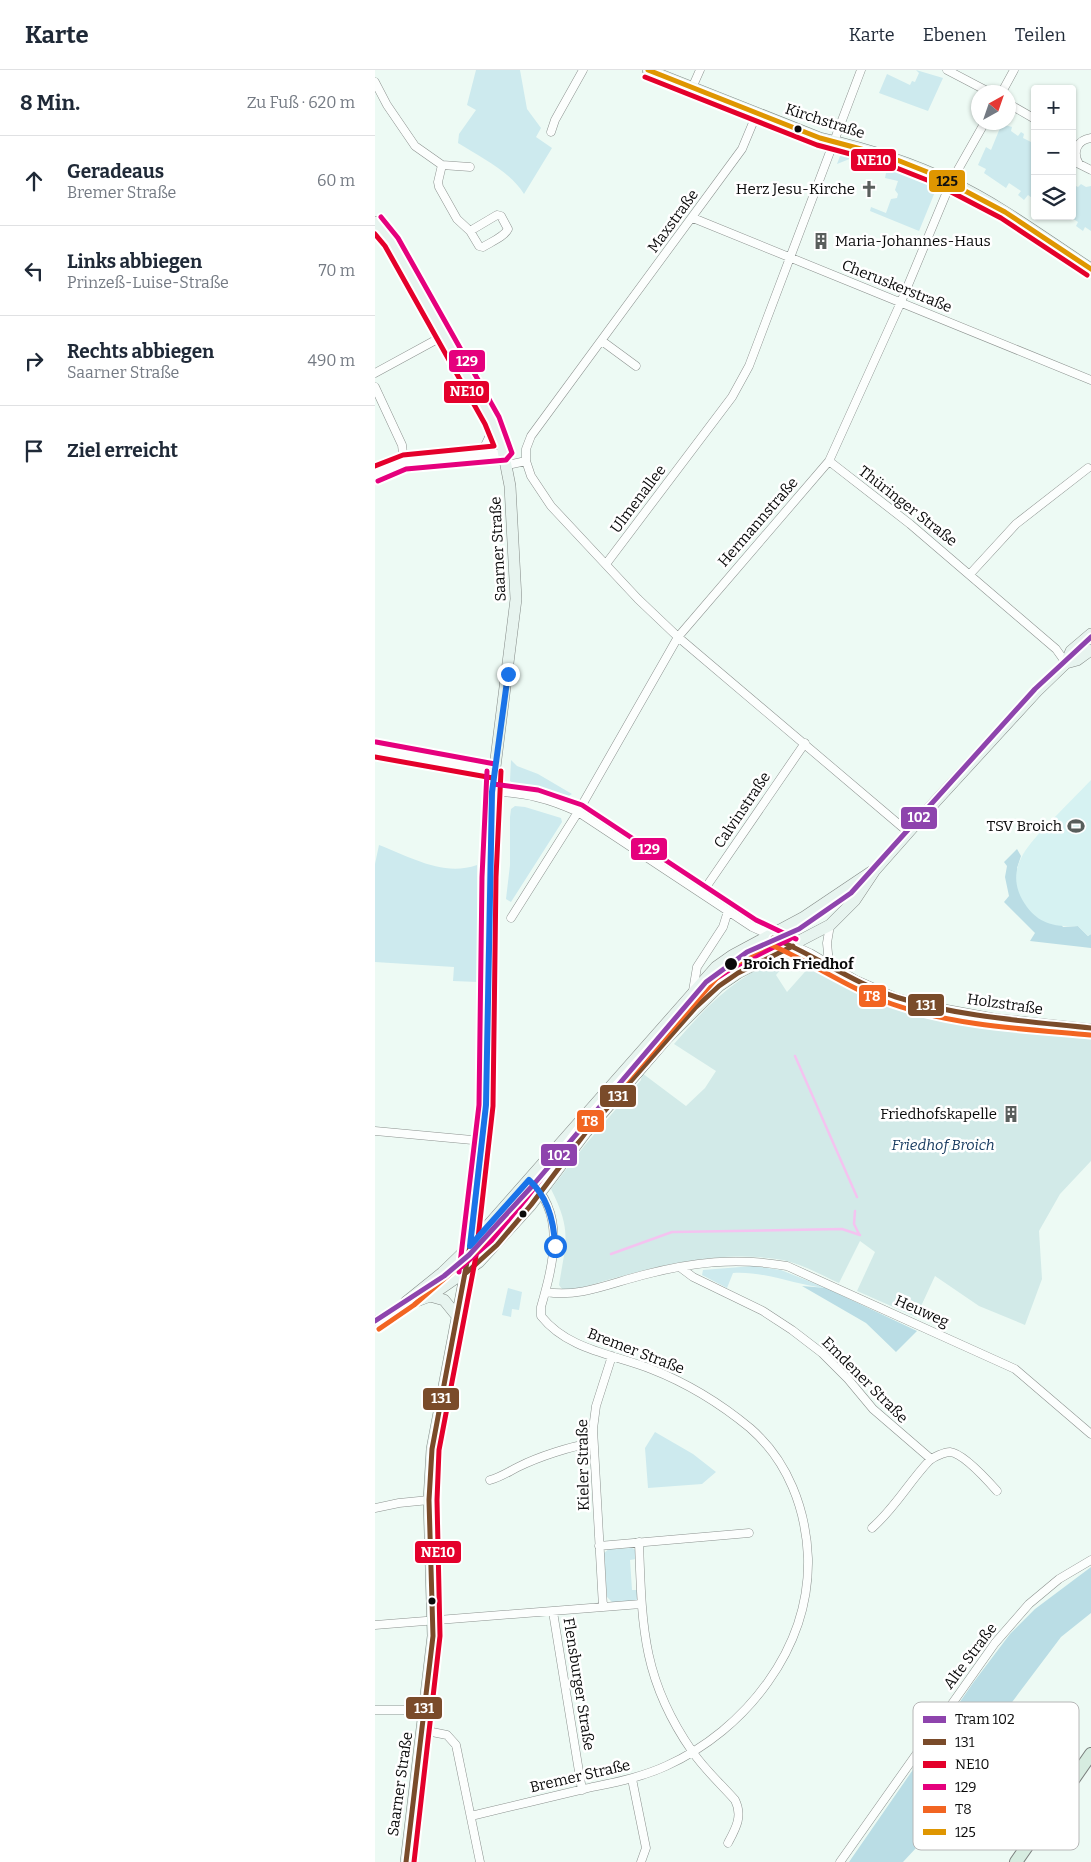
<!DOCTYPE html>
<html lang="de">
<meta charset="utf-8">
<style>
:root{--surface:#fff;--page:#f2f2f3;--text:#1f2937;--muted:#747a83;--line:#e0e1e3}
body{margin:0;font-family:Bitter,serif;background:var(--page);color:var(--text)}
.controls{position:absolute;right:15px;top:15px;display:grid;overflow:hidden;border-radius:5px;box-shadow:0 1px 4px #0004}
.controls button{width:45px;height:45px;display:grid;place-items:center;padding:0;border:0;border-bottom:1px solid var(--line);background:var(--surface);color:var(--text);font:25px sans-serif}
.compass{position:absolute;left:596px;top:15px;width:45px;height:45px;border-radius:50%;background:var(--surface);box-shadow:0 1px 4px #0004;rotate:40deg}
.stop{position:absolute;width:15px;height:15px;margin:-11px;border:4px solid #1a73e8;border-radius:50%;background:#fff}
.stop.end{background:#1a73e8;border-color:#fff;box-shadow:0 1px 5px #0008}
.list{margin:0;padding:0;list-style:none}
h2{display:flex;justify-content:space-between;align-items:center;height:65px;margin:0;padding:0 20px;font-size:21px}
h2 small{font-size:16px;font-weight:400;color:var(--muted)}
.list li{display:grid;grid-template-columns:32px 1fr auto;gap:15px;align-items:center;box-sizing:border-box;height:90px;padding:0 20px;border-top:1px solid var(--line)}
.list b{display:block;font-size:19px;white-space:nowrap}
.list p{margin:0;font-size:16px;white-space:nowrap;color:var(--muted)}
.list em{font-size:16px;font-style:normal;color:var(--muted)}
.icon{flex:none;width:28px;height:28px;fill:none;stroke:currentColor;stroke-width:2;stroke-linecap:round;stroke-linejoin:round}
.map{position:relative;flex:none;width:716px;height:1792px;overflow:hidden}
header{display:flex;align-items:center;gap:30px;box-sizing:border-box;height:70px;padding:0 25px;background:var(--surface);border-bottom:1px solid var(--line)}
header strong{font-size:24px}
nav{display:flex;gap:28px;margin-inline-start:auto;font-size:18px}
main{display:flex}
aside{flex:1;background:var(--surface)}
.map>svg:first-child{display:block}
</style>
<header>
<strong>Karte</strong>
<nav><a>Karte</a><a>Ebenen</a><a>Teilen</a></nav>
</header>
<main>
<aside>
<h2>8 Min.<small>Zu Fuß · 620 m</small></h2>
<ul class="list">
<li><svg class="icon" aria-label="ahead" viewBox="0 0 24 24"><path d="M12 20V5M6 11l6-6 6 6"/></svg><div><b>Geradeaus</b><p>Bremer Straße</p></div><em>60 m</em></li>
<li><svg class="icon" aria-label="left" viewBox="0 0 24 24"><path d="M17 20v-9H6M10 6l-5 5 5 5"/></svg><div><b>Links abbiegen</b><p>Prinzeß-Luise-Straße</p></div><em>70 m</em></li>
<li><svg class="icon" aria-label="right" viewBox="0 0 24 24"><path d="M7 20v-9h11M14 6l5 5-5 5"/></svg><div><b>Rechts abbiegen</b><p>Saarner Straße</p></div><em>490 m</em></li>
<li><svg class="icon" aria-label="arrive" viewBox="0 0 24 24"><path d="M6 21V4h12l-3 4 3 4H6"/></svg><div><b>Ziel erreicht</b></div></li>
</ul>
</aside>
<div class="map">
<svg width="716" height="1792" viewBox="0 0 716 1792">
<rect width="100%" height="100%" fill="#edfaf4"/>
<path fill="#cdeaee" d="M 101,0 L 145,0 L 152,39 L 166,58 L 161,67 L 177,78 L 149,124 C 135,101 105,87 83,73 L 84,64 L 101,40 L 92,35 Z
M 541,0 L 568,8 L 553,41 L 504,23 L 512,4 L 535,15 L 537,11 L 540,12 L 544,3 Z
M 623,53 L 637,57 L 636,61 L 643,66 L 646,62 L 649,64 L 648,68 L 656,72 L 660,69 L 660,130 L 653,125 L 649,130 L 643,125 L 646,121 L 634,113 L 631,118 L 609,103 L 611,99 L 603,95 L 611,77 L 616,80 L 625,58 L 622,55 Z
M 473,82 L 561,114 L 562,117 L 544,161 L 495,141 L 496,137 L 511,143 L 516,129 L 522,128 L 523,124 L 520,120 L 523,111 L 510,108 L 511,103 L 501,99 L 497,103 L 475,94 L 477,88 L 462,94 L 465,86 Z
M 697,114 L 703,117 L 706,114 L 711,117 L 716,116 L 716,161 L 710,157 L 708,161 L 701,156 L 703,152 L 694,146 L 697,146 Z
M 136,690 L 142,696 L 163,704 L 197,724 L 192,727 L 141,715 L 135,711 Z
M 140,736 L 150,737 L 186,748 L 187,752 L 136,832 L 131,829 L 135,795 L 135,747 L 136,739 Z
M 4,775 C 36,787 68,807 102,795 L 103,912 L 78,911 L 79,897 L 0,892 L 0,794 Z
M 378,1196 L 406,1200 L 451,1218 C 419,1215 391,1201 358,1203 L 352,1218 L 327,1205 L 328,1200 Z
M 133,1218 L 147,1222 L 144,1240 L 137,1239 L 136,1247 L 127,1245 Z
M 280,1362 L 318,1384 L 341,1402 L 327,1414 L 273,1418 L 270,1378 Z
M 257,1478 L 262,1481 L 261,1489 L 255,1490 L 257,1520 L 263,1520 L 263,1528 L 260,1532 L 237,1532 L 232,1527 L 229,1483 L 234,1479 Z"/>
<path fill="#badde5" d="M 642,779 L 646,786 L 642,798 L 688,857 L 703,856 L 713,866 L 716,864 L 716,878 L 655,871 L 660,863 L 629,832 L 634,826 L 630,807 L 632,796 L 629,792 Z
M 427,1216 L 451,1218 L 542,1261 L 521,1282 L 491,1253 Z
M 716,1497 L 716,1543 L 686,1567 L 598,1684 L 581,1735 L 528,1792 L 474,1792 L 598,1613 L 635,1564 L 660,1539 Z"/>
<path fill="#d2eae8" d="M 407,888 L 416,888 L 401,905 L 412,922 L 436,895 C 457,907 478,922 500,930 C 568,956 645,958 716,965 L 716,1091 L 685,1124 L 664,1161 L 667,1209 L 650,1255 L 604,1236 L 560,1206 L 541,1247 L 482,1221 L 500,1182 L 485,1171 L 464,1213 C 446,1205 427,1194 408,1190 C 337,1178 266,1200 199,1220 L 187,1219 L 184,1215 C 191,1171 197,1161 176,1119 L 210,1075 L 266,1010 L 267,1003 L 311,1036 L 330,1018 L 341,1001 L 299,974 C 332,936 358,907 407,888 Z"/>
<path fill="#d6f2f2" d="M 716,710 L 716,864 L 713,866 L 703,856 C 683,857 665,855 652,837 C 625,800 654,774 679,748 C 691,735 704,723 716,710 Z"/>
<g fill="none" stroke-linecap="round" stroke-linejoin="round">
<path stroke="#f4c3f0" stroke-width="2.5" d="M 420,986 L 482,1127
M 480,1141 L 479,1154 L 484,1164
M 236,1184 L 297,1162 L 467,1159 L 485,1165"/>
<g stroke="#8c928f" stroke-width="9">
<path id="street" d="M 572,0 L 614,22
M 0,12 L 12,35 L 40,76 L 67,95 L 63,112 L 64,117 L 82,149 L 95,161 L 104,176 L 108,177 C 116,172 129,167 133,159 L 126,146 L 122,145 L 95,161
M 317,18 L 325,0
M 627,22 L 639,0
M 634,34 L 660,49
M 382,43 L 367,79 L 156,366 L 151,379 L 151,391 L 156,406 L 176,436 L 263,529 L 303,567 L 533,762
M 176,62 L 180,50 L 208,0
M 716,68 C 702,70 697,82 704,94 L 716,100
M 67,95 L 95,97
M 318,148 L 716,310
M 227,271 L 261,296
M 0,303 L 68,266
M 0,317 L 27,375 L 29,392
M 106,384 L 119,357
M 454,391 L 535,454 L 681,579 L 691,593
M 132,395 L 151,391
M 0,404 L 29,392 L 130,383
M 231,494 L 357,327 L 374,296 L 486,0
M 596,503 L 641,454 L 713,398
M 0,679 L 119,701
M 117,721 C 152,724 171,727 203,742 L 377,857 L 435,883 L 481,910 L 520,927 L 550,935 L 621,948 L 716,958
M 327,823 L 430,673
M 136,848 L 203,742 L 303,567 L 454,391 L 526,232 L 576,112 L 610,52
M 454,894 L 452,873 L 455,855
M 318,921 L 322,897 L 348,857 L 353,841
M 0,1061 L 108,1071
M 306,1198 L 318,1207 L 388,1241 L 417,1260 L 447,1283 L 473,1309 L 498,1339 L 556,1389
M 171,1222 C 204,1228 236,1213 268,1205 C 318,1192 361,1187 412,1196 L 640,1299 L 716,1364
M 115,1410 C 126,1407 133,1402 143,1397 C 163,1387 196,1376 218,1373
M 0,1438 L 24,1433 L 54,1430
M 497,1458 C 520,1438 534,1412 554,1391 C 558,1387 570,1382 575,1382 C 588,1383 614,1412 622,1421
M 264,1472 C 267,1556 267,1609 317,1681 C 329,1699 346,1714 360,1730 C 368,1746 361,1758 353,1773
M 224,1476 L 374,1463
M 228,1537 L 218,1359 L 221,1336 L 237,1286
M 178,1542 L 207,1720
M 0,1555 L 266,1534
M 0,1640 L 50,1640
M 47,1660 L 72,1665 L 81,1675 L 105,1792
M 257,1709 L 271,1778 L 266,1792
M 96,1746 C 134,1737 171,1728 209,1719 C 236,1713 265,1708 291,1696 C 371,1660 435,1578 433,1488 C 431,1439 413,1391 375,1358 C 346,1334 312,1313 276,1299 C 238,1284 193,1280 166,1246 L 166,1237 C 178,1195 192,1143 154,1110
M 465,1792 L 620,1573 L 654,1534 L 684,1509 L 716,1490"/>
</g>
<g stroke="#838986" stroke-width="12">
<path id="secondary" d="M 273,0 L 445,68 C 489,78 535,92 576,112 C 625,135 670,169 716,199
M 0,152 L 16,172 L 117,351 L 126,370 L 135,416 L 141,529 L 117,721 L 111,1035 L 94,1185 L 57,1379 L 54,1430 L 58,1566 L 31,1792
M 691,593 L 702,590 L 716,580
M 55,1226 L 69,1230 L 82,1246
M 31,1232 L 67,1203 L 95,1176 L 341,897 L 358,885 L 429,847 L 496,802
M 0,1253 L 31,1235 L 55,1226 L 104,1192 L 156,1135 L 211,1062 L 291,969 L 344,916 L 363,903 L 455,855 L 480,830 L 500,800 L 561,731 L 662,621 L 691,593 L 696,581 L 716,564"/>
</g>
<g stroke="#7a7f7d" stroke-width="14">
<path id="primary" d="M 641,1792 L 716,1684"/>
</g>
<use href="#street" stroke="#fcfefd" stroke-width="8"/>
<use href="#secondary" stroke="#e7f4ef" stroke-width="11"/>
<use href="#primary" stroke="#d6ece0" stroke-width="12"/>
<path stroke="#c8d6c4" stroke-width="1" d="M 297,951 L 317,933"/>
<g stroke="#fff" stroke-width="9">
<path id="bus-1" d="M 398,868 C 440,885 478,913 521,927 C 584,947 651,951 716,958
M 91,1203 L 122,1175 L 156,1135 L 211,1062 L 320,938 L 344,916 L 363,903 L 418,876
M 31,1792 L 58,1566 L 54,1430 L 57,1379 L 95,1176"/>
</g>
<g stroke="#fff" stroke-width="9">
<path id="bus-2" d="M 270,7 L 442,75 L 509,93 L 557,112 L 626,148 L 712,205
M 0,164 L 10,176 L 110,354 L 119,376 L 28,385 L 0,396
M 0,687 L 118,708
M 39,1792 L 65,1566 L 62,1430 L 64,1380 L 101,1186 L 118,1036 L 121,807 L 126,701"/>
</g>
<g stroke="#fff" stroke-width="9">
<path id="bus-3" d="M 3,411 L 31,399 L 131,390 L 137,383 L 124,347 L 23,168 L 6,147
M 1,672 L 120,694
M 118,714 L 163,720 L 207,735 L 381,850 L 421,869
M 86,1197 L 117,1170 L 150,1130 L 205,1057 L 315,932 L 339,910 L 359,897 L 415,869
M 84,1202 L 104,1035 L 107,807 L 112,701"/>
</g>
<g stroke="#fff" stroke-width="9">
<path id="bus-4" d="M 4,1259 L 39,1235 L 101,1181 L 346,903 L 394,874 C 436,892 474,919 517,934 C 580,956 649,959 715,965"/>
</g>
<g stroke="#fff" stroke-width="9">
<path id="bus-5" d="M 273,0 L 445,68 L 512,86 L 560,105 L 630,142 L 716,199"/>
</g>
<use href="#bus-1" stroke="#7a4b2a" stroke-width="5"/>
<use href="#bus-2" stroke="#e4002b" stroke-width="5"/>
<use href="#bus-3" stroke="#e5007d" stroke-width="5"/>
<use href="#bus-4" stroke="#f26522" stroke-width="5"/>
<use href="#bus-5" stroke="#df9601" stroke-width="5"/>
<g stroke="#fff" stroke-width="9">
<path id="tram-1" d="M 0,1251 L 69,1206 L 94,1185 L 159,1114 L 331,912 L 372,882 L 424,859 L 476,823 L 660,619 L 716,567"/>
</g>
<use href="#tram-1" stroke="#8e44ad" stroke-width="5"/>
</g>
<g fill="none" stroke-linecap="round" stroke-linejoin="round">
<path stroke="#1a73e8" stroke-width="6" d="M 133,604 L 117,722 L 111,1035 L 95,1176 L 154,1110 C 173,1127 179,1151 180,1176"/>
</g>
<defs>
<g id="church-bare" transform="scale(1.35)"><path d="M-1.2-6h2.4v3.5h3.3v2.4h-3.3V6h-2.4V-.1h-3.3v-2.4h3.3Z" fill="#595e5c" stroke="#fff" stroke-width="2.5" paint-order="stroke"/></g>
<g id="building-bare" transform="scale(1.35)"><path d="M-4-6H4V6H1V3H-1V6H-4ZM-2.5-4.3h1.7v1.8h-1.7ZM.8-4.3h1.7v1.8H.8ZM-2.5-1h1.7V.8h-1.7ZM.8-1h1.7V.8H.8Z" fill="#595e5c" stroke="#fff" stroke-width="2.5" paint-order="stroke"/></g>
<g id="stadium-bare" transform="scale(1.35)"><path d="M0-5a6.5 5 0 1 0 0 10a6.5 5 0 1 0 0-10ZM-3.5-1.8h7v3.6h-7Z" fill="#595e5c" stroke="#fff" stroke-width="2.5" paint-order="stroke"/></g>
</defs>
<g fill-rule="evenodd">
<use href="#church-bare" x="494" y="119"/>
<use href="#building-bare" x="446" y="171"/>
<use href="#stadium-bare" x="701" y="756"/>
<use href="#building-bare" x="636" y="1044"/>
</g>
<g fill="#0a0a0a" stroke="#fff" stroke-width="2">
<circle cx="423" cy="59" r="4.5"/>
<circle cx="356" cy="894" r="7"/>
<circle cx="148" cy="1144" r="4.5"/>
<circle cx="57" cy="1531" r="4.5"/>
</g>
<g text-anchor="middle" stroke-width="5" stroke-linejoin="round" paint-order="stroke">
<g font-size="15" fill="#0a0a0a" stroke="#fff">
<text transform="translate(450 51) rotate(18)" y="5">Kirchstraße</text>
<text transform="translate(298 151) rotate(-54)" y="5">Maxstraße</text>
<text transform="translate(522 216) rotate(22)" y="5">Cheruskerstraße</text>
<text transform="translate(263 429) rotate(-53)" y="5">Ulmenallee</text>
<text transform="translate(533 436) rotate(38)" y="5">Thüringer Straße</text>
<text transform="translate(383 452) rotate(-49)" y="5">Hermannstraße</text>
<text transform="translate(123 479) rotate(-93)" y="5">Saarner Straße</text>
<text transform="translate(367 740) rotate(-56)" y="5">Calvinstraße</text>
<text transform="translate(630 934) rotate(8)" y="5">Holzstraße</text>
<text transform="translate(547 1241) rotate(24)" y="5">Heuweg</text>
<text transform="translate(261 1281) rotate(21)" y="5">Bremer Straße</text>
<text transform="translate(490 1310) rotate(45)" y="5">Emdener Straße</text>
<text transform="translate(208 1395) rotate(-91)" y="5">Kieler Straße</text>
<text transform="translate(595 1586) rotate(-53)" y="5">Alte Straße</text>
<text transform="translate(204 1614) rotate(81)" y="5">Flensburger Straße</text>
<text transform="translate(205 1706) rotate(-13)" y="5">Bremer Straße</text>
<text transform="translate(25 1714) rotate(-82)" y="5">Saarner Straße</text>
</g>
<g font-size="15" fill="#0a0a0a" stroke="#fff" text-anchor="end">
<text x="480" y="124">Herz Jesu-Kirche</text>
<text x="460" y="176" text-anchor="start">Maria-Johannes-Haus</text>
<text x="687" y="761">TSV Broich</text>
<text x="622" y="1049">Friedhofskapelle</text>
</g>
<g font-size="15" font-weight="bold" fill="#0a0a0a" stroke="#fff" text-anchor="start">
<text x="368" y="899">Broich Friedhof</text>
</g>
<g font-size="15" font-style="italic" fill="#1b3d62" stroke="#fff">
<text x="568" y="1080">Friedhof Broich</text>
</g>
</g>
<rect x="538" y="1632" width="166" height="148" rx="8" fill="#fff" stroke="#b6b6b6" stroke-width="1"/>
<rect x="548" y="1646" width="23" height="7" fill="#8e44ad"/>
<rect x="548" y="1669" width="23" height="6" fill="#7a4b2a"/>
<rect x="548" y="1691" width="23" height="7" fill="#e4002b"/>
<rect x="548" y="1714" width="23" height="6" fill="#e5007d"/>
<rect x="548" y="1736" width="23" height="7" fill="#f26522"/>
<rect x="548" y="1759" width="23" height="6" fill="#df9601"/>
<g font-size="14" fill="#0a0a0a">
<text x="580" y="1654">Tram 102</text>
<text x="580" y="1677">131</text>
<text x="580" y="1699">NE10</text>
<text x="580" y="1722">129</text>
<text x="580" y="1744">T8</text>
<text x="580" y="1767">125</text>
</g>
<g stroke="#fff" stroke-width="2">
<rect x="475" y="78" width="47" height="24" rx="5" fill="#e4002b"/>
<rect x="553" y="99" width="38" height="24" rx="5" fill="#df9601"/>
<rect x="73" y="279" width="38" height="24" rx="5" fill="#e5007d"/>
<rect x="68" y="310" width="47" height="24" rx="5" fill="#e4002b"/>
<rect x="525" y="736" width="38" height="24" rx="5" fill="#8e44ad"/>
<rect x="255" y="767" width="38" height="24" rx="5" fill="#e5007d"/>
<rect x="483" y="914" width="29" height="24" rx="5" fill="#f26522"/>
<rect x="532" y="923" width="38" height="24" rx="5" fill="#7a4b2a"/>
<rect x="224" y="1014" width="38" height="24" rx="5" fill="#7a4b2a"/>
<rect x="201" y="1039" width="29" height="24" rx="5" fill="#f26522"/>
<rect x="165" y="1073" width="38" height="24" rx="5" fill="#8e44ad"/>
<rect x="47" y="1317" width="38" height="24" rx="5" fill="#7a4b2a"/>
<rect x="39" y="1470" width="48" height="24" rx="5" fill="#e4002b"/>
<rect x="30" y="1626" width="38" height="24" rx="5" fill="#7a4b2a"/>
</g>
<g font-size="14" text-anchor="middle" font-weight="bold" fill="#fff">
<text x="499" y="95">NE10</text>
<text x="92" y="296">129</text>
<text x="92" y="326">NE10</text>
<text x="544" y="752">102</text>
<text x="274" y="784">129</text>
<text x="497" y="931">T8</text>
<text x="551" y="940">131</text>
<text x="243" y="1031">131</text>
<text x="215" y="1056">T8</text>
<text x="184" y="1090">102</text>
<text x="66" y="1333">131</text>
<text x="63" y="1487">NE10</text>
<text x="49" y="1643">131</text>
</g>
<g font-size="14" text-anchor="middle" font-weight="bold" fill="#111">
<text x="572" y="116">125</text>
</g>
</svg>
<div class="controls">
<button>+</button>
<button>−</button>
<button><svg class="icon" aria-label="layers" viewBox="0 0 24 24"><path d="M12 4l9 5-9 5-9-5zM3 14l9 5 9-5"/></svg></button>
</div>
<svg class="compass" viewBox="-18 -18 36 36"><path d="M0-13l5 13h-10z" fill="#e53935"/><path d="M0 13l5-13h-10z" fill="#747a83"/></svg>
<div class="stop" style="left:180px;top:1176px"></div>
<div class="stop end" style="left:133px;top:604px"></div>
</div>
</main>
